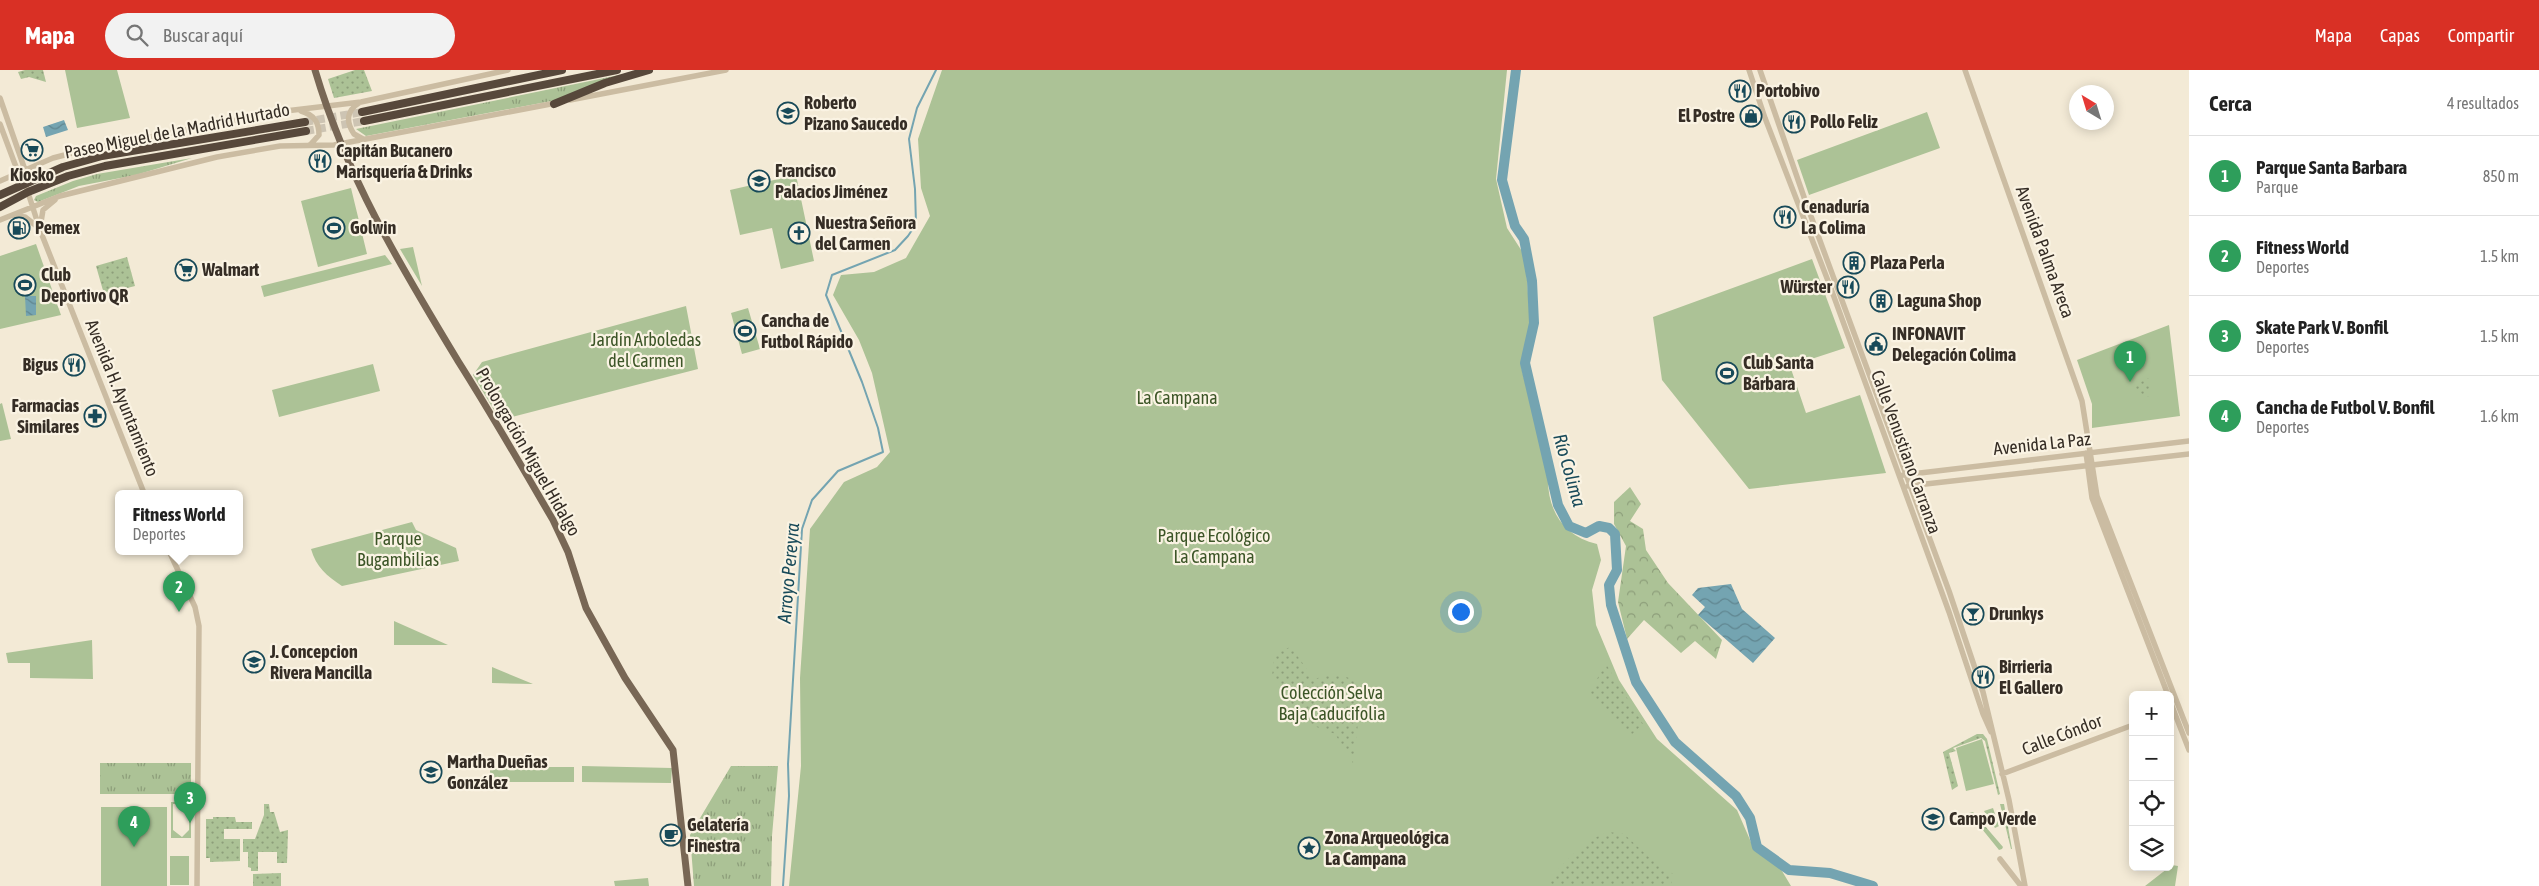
<!DOCTYPE html>
<html lang="es">
<meta charset="utf-8">
<style>
:root{--surface:#fff;--page:#f2f2f2;--text:#222;--muted:#767676;--line:#e0e0e0;--accent:#d93025}
body{margin:0;font-family:"Asap Condensed",sans-serif;background:var(--page);color:var(--text)}
.controls{position:absolute;right:15px;bottom:15px;display:grid;overflow:hidden;border-radius:8px;box-shadow:0 2px 12px #0003}
.controls button{width:45px;height:45px;display:grid;place-items:center;padding:0;border:0;border-bottom:1px solid var(--line);background:var(--surface);color:var(--text);font:25px sans-serif}
.compass{position:absolute;left:2069px;top:15px;width:45px;height:45px;border-radius:50%;background:var(--surface);box-shadow:0 2px 12px #0003;rotate:322deg}
.you{position:absolute;left:1460px;top:541px;width:18px;height:18px;margin:-12px;border:4px solid #fff;border-radius:50%;background:#1a73e8;box-shadow:0 0 0 8px #1a73e833}
.badge{display:grid;place-items:center;width:32px;height:32px;border-radius:50%;background:var(--accent);color:#fff;font-size:16px;font-weight:700}
.pin{position:absolute;translate:-50% -41px;filter:drop-shadow(0 1px 2px #0008)}
.pin::after{content:'';position:absolute;top:26px;width:18px;height:15px;background:inherit;clip-path:polygon(0 0,100% 0,50% 100%)}
.popup{position:absolute;left:115px;top:420px;width:128px;height:65px;box-sizing:border-box;display:grid;place-content:center;border-radius:8px;background:var(--surface);filter:drop-shadow(0 1px 4px #0005);font-size:16px;white-space:nowrap;color:var(--muted)}
.popup b{font-size:19px;color:var(--text)}
.popup::after{content:'';position:absolute;left:50%;top:100%;margin-left:-10px;border:10px solid transparent;border-top-color:var(--surface)}
.list{margin:0;padding:0;list-style:none}
h2{display:flex;justify-content:space-between;align-items:center;height:65px;margin:0;padding:0 20px;font-size:21px}
h2 small{font-size:16px;font-weight:400;color:var(--muted)}
.list li{display:grid;grid-template-columns:32px 1fr auto;gap:15px;align-items:center;box-sizing:border-box;height:80px;padding:0 20px;border-top:1px solid var(--line)}
.list b{display:block;font-size:19px;white-space:nowrap}
.list p{margin:0;font-size:16px;white-space:nowrap;color:var(--muted)}
.list em{font-size:16px;font-style:normal;color:var(--muted)}
.icon{flex:none;width:28px;height:28px;fill:none;stroke:currentColor;stroke-width:2;stroke-linecap:round;stroke-linejoin:round}
.map{position:relative;flex:none;width:2189px;height:816px;overflow:hidden}
header{display:flex;align-items:center;gap:30px;box-sizing:border-box;height:70px;padding:0 25px;background:var(--accent);color:#fff}
header strong{font-size:24px}
nav{display:flex;gap:28px;margin-inline-start:auto;font-size:18px}
.search{width:350px;height:45px;background:var(--page);display:flex;align-items:center;gap:12px;box-sizing:border-box;padding:0 18px;border-radius:28px;color:var(--muted);font-size:19px}
main{display:flex}
aside{flex:1;background:var(--surface)}
.map>svg:first-child{display:block}
</style>
<header>
<strong>Mapa</strong>
<div class="search"><svg class="icon" aria-label="search" viewBox="0 0 24 24"><circle cx="10" cy="10" r="6"/><path d="M15 15l6 6"/></svg>Buscar aquí</div>
<nav><a>Mapa</a><a>Capas</a><a>Compartir</a></nav>
</header>
<main>
<div class="map">
<svg width="2189" height="816" viewBox="0 0 2189 816">
<defs>
<pattern id="grass-tufts" width="24" height="20" patternUnits="userSpaceOnUse" patternTransform="scale(1.25)"><rect width="24" height="20" fill="#acc296"/><path d="M3 7l-1-3M5 7V3M7 7l1-3M15 17l-1-3M17 17v-4M19 17l1-3" fill="none" stroke="#8d9e7a"/></pattern>
<pattern id="forest-crowns" width="20" height="18" patternUnits="userSpaceOnUse" patternTransform="scale(1.25)"><rect width="20" height="18" fill="#acc296"/><path d="M2 6a3 3 0 1 1 6 0M12 15a3 3 0 1 1 6 0" fill="none" stroke="#8d9e7a"/></pattern>
<pattern id="garden-dots" width="8" height="8" patternUnits="userSpaceOnUse" patternTransform="scale(1.25)"><rect width="8" height="8" fill="#acc296"/><path d="M2 2h.1M6 6h.1" fill="none" stroke="#8d9e7a" stroke-width="1.8" stroke-linecap="round"/></pattern>
<pattern id="water-waves" width="16" height="10" patternUnits="userSpaceOnUse" patternTransform="scale(1.25)"><rect width="16" height="10" fill="#74a4b1"/><path d="M0 5q4-4 8 0t8 0" fill="none" stroke="#608690"/></pattern>
</defs>
<rect width="100%" height="100%" fill="#f3ead6"/>
<path fill="url(#grass-tufts)" d="M 629,3 L 557,30 L 366,66 L 356,59 Z
M 192,88 L 136,105 L 79,116 L 38,132 L 34,130 L 36,126 L 73,111 L 97,104 Z
M 100,693 L 191,693 L 191,724 L 100,724 Z
M 731,696 L 778,696 L 772,766 L 771,816 L 694,816 L 690,765 Z
M 1993,738 L 1999,756 L 1995,758 L 1984,741 Z
M 1973,742 L 2003,777 L 2002,779 L 1999,780 L 1969,743 Z"/>
<path fill="url(#forest-crowns)" d="M 1630,417 L 1641,434 L 1630,451 L 1643,459 L 1646,480 L 1668,513 L 1722,570 L 1716,589 L 1695,571 L 1681,583 L 1644,550 L 1627,569 L 1618,532 L 1626,476 L 1614,454 L 1614,432 Z"/>
<path fill="#acc296" fill-rule="evenodd" d="M 65,0 L 117,0 L 130,48 L 77,58 Z
M 942,0 L 1507,0 L 1496,109 L 1507,158 L 1525,186 L 1531,260 L 1521,296 L 1548,406 C 1547,440 1563,466 1597,474 L 1601,490 L 1592,520 L 1596,555 L 1619,610 L 1657,669 L 1737,740 L 1754,779 L 1779,796 L 1791,816 L 789,816 L 801,696 L 800,608 L 810,459 L 844,412 L 877,397 L 890,382 L 872,303 L 859,270 L 833,225 L 841,205 L 874,202 L 906,188 L 930,146 L 921,118 L 918,69 Z
M 1927,42 L 1940,78 L 1809,125 L 1797,90 Z
M 796,105 L 814,191 L 781,199 L 772,158 L 740,165 L 730,120 Z
M 351,118 L 367,184 L 318,197 L 301,131 Z
M 36,174 L 61,245 L 0,259 L 0,186 Z
M 413,177 L 422,216 L 400,179 Z
M 385,185 L 392,194 L 264,227 L 261,216 Z
M 1812,189 L 1845,278 L 1790,296 L 1806,343 L 1860,325 L 1886,403 L 1749,419 L 1662,310 L 1653,247 Z
M 686,236 L 698,299 L 500,350 L 473,305 L 482,292 Z
M 748,238 L 760,279 L 742,284 L 731,243 Z
M 2169,255 L 2180,346 L 2092,358 L 2092,334 L 2077,290 Z
M 373,294 L 380,321 L 279,347 L 272,320 Z
M 2,333 L 11,369 L 0,371 L 0,334 Z
M 412,452 L 416,460 L 456,478 L 459,491 L 342,516 C 327,506 316,497 311,479 Z
M 394,551 L 448,575 L 394,575 Z
M 92,570 L 93,609 L 30,608 L 30,593 L 8,593 L 6,583 Z
M 492,597 L 533,614 L 492,613 Z
M 1982,669 L 1994,714 L 1966,721 L 1956,678 Z
M 582,696 L 672,698 L 671,713 L 582,712 Z
M 490,697 L 574,697 L 574,712 L 490,712 Z
M 171,732 L 191,732 L 191,768 L 171,768 ZM 173,734 L 185,734 L 188,737 L 186,739 L 189,742 L 189,760 L 182,767 L 173,760 Z
M 101,737 L 167,737 L 167,816 L 101,816 Z
M 170,786 L 189,786 L 189,815 L 170,815 Z
M 2172,795 L 2178,796 L 2175,816 L 2145,816 Z
M 648,808 L 649,816 L 615,816 L 614,811 Z"/>
<path fill="url(#garden-dots)" d="M 25,0 L 43,0 L 46,12 L 29,7 L 21,9 L 18,2 Z
M 355,0 L 364,0 L 372,21 L 334,28 L 328,9 Z
M 127,187 L 135,216 L 104,224 L 96,196 Z
M 2149,308 L 2151,320 L 2149,327 L 2134,320 L 2134,315 Z
M 1291,577 L 1314,609 L 1337,603 L 1363,614 L 1353,693 L 1335,664 L 1301,651 L 1272,606 L 1275,582 Z
M 1606,594 L 1643,654 L 1630,666 L 1588,624 Z
M 1977,664 L 1983,664 L 1987,669 L 2000,724 L 1998,725 L 1985,671 L 1981,668 L 1953,678 L 1956,681 L 1949,683 L 1958,716 L 1952,720 L 1943,682 Z
M 264,734 L 269,734 L 270,742 L 274,742 L 280,762 L 288,760 L 287,793 L 277,793 L 277,782 L 258,782 L 258,801 L 251,801 L 251,798 L 248,797 L 248,782 L 243,782 L 243,769 L 255,769 L 264,745 Z
M 2000,734 L 2004,734 L 2012,779 L 2011,779 Z
M 213,747 L 235,747 L 236,752 L 252,752 L 252,759 L 224,759 L 224,769 L 240,769 L 240,791 L 210,792 L 210,788 L 206,788 L 206,749 L 213,749 Z
M 1609,762 L 1624,764 L 1652,790 L 1673,804 L 1671,816 L 1543,816 C 1563,795 1581,770 1609,762 Z
M 281,803 L 281,816 L 253,816 L 253,804 Z"/>
<path fill="url(#water-waves)" d="M 64,50 L 68,60 L 46,67 L 43,57 Z
M 25,226 L 36,226 L 36,245 L 26,246 Z
M 1731,514 L 1742,539 L 1775,568 L 1753,593 L 1698,545 L 1705,537 L 1692,525 L 1698,518 Z"/>
<g fill="none" stroke-linecap="round" stroke-linejoin="round">
<path stroke="#74a4b1" stroke-width="2" d="M 783,816 L 789,726 L 788,694 L 802,459 L 812,430 L 838,401 L 883,382 L 878,358 L 862,312 L 826,225 L 832,205 L 895,180 L 908,166 L 916,154 L 915,119 L 909,69 L 917,38 L 936,0"/>
<path stroke="#74a4b1" stroke-width="10" d="M 1516,0 L 1502,110 L 1515,156 L 1524,169 L 1532,211 L 1534,253 L 1525,293 L 1558,435 L 1569,456 L 1586,463 L 1599,456 L 1609,458 L 1615,464 L 1617,500 L 1609,515 L 1611,535 L 1636,612 L 1675,672 L 1736,726 L 1750,748 L 1757,777 L 1789,800 L 1830,803 L 1873,816"/>
<path stroke="#cdc4b3" stroke-width="8" stroke-dasharray="8 4" stroke-linecap="butt" d="M 305,52 L 362,42
M 306,61 L 364,51"/>
<path stroke="#cbbca2" stroke-width="5.5" d="M 1749,0 L 1765,48 L 1830,216 L 1949,542 L 1983,644 L 1991,662
M 1760,0 L 1805,130 L 1949,521 L 1983,622 L 2009,730 L 2025,816
M 1965,0 L 2082,331 L 2097,426 L 2189,663
M 0,28 L 25,100 L 24,110 L 40,160 L 144,423
M 570,30 L 726,0
M 359,33 C 346,41 346,52 354,64 L 363,69
M 301,41 C 314,45 319,52 319,65 L 310,75
M 0,54 L 19,105
M 0,111 L 53,88 L 84,80 L 277,42 L 361,32 L 508,0
M 15,146 L 25,147 L 39,158
M 0,150 L 60,126 L 217,87 L 280,76 L 334,75 L 556,33
M 40,158 L 43,140 L 55,130
M 2086,383 L 2092,428 L 2168,625
M 1903,405 L 2189,371
M 1908,416 L 2189,384
M 169,481 L 195,537 L 199,556 L 197,816
M 2170,631 L 2189,680
M 2002,704 L 2133,655
M 2000,789 L 2021,816"/>
<path stroke="#786755" stroke-width="7" d="M 315,0 C 347,108 400,195 458,291 C 491,343 522,397 553,450 L 568,482 L 586,538 L 625,608 L 673,680 L 688,816"/>
<path stroke="#57483b" stroke-width="8" d="M 554,34 L 605,13 L 649,0
M 362,42 L 562,0
M 364,51 L 617,0
M 0,125 L 63,97 L 102,86 L 305,52
M 0,137 L 28,122 L 68,106 L 105,96 L 306,61"/>
</g>
<defs>
<g id="restaurant-ring" transform="scale(1.125)"><circle r="9.5" fill="#faf3e3" stroke="#184a59" stroke-width="1.5"/><path d="M-5-6h1v4h1v-4h1v4h1v-4h1v5L-1.5 .5V6h-2V.5L-5-1ZM5-6V6H3V1.5H1.5Q1.5-4 5-6Z" fill="#184a59"/></g>
<g id="school-ring" transform="scale(1.125)"><circle r="9.5" fill="#faf3e3" stroke="#184a59" stroke-width="1.5"/><path d="M0-5L7-2L0 1L-7-2ZM-4 1L0 2.5L4 1V4Q0 6-4 4Z" fill="#184a59"/></g>
<g id="shop-ring" transform="scale(1.125)"><circle r="9.5" fill="#faf3e3" stroke="#184a59" stroke-width="1.5"/><path d="M-5-2.5h2.3a2.7 3.5 0 0 1 5.4 0H5L5.5 6h-11ZM-1.5-2.5h3a1.5 2.3 0 0 0-3 0Z" fill="#184a59"/></g>
<g id="supermarket-ring" transform="scale(1.125)"><circle r="9.5" fill="#faf3e3" stroke="#184a59" stroke-width="1.5"/><path d="M-6-5.5h2.5l.6 2H6L4.5 2H-2.5L-4.4-4H-6ZM-1.5 3.2a1.3 1.3 0 1 0 .1 0ZM3 3.2a1.3 1.3 0 1 0 .1 0Z" fill="#184a59"/></g>
<g id="fuel-ring" transform="scale(1.125)"><circle r="9.5" fill="#faf3e3" stroke="#184a59" stroke-width="1.5"/><path d="M-5.5-6h7V0h2V4h1.3V-2.5L3-4.5l.8-.8L6-3V5H2.5V1h-1V6h-7ZM-4.2-4.7v3.2H.2V-4.7Z" fill="#184a59"/></g>
<g id="stadium-ring" transform="scale(1.125)"><circle r="9.5" fill="#faf3e3" stroke="#184a59" stroke-width="1.5"/><path d="M0-5a6.5 5 0 1 0 0 10a6.5 5 0 1 0 0-10ZM-3.5-1.8h7v3.6h-7Z" fill="#184a59"/></g>
<g id="church-ring" transform="scale(1.125)"><circle r="9.5" fill="#faf3e3" stroke="#184a59" stroke-width="1.5"/><path d="M-1.2-6h2.4v3.5h3.3v2.4h-3.3V6h-2.4V-.1h-3.3v-2.4h3.3Z" fill="#184a59"/></g>
<g id="building-ring" transform="scale(1.125)"><circle r="9.5" fill="#faf3e3" stroke="#184a59" stroke-width="1.5"/><path d="M-4-6H4V6H1V3H-1V6H-4ZM-2.5-4.3h1.7v1.8h-1.7ZM.8-4.3h1.7v1.8H.8ZM-2.5-1h1.7V.8h-1.7ZM.8-1h1.7V.8H.8Z" fill="#184a59"/></g>
<g id="civic-ring" transform="scale(1.125)"><circle r="9.5" fill="#faf3e3" stroke="#184a59" stroke-width="1.5"/><path d="M-.6-6.5H3V-4.5H.6V-3L4-1V1h2V6H-6V1h2V-1L-.6-3ZM-1.2 2.5V6h2.4V2.5Z" fill="#184a59"/></g>
<g id="pharmacy-ring" transform="scale(1.125)"><circle r="9.5" fill="#faf3e3" stroke="#184a59" stroke-width="1.5"/><path d="M-2-6h4v4h4v4h-4v4h-4v-4h-4v-4h4Z" fill="#184a59"/></g>
<g id="bar-ring" transform="scale(1.125)"><circle r="9.5" fill="#faf3e3" stroke="#184a59" stroke-width="1.5"/><path d="M-6-5H6L.8 .8V4.5H3.5V6h-7V4.5H-.8V.8Z" fill="#184a59"/></g>
<g id="cafe-ring" transform="scale(1.125)"><circle r="9.5" fill="#faf3e3" stroke="#184a59" stroke-width="1.5"/><path d="M-5.5-4.5H6V0H3Q3 3.5 0 3.5H-2.5Q-5.5 3.5-5.5 0ZM3-3.2v2h1.7v-2ZM-6 4.5H4V6H-6Z" fill="#184a59"/></g>
<g id="sight-ring" transform="scale(1.125)"><circle r="9.5" fill="#faf3e3" stroke="#184a59" stroke-width="1.5"/><path d="M0-6L1.8-2.2L6-1.7L2.9 1.2L3.7 5.4L0 3.3L-3.7 5.4L-2.9 1.2L-6-1.7L-1.8-2.2Z" fill="#184a59"/></g>
</defs>
<g fill-rule="evenodd">
<use href="#restaurant-ring" x="1740" y="21"/>
<use href="#school-ring" x="788" y="43"/>
<use href="#shop-ring" x="1751" y="46"/>
<use href="#restaurant-ring" x="1794" y="52"/>
<use href="#supermarket-ring" x="32" y="80"/>
<use href="#restaurant-ring" x="320" y="91"/>
<use href="#school-ring" x="759" y="111"/>
<use href="#restaurant-ring" x="1785" y="147"/>
<use href="#fuel-ring" x="19" y="158"/>
<use href="#stadium-ring" x="334" y="158"/>
<use href="#church-ring" x="799" y="163"/>
<use href="#building-ring" x="1854" y="193"/>
<use href="#supermarket-ring" x="186" y="200"/>
<use href="#stadium-ring" x="25" y="215"/>
<use href="#restaurant-ring" x="1848" y="217"/>
<use href="#building-ring" x="1881" y="231"/>
<use href="#stadium-ring" x="745" y="261"/>
<use href="#civic-ring" x="1876" y="274"/>
<use href="#restaurant-ring" x="74" y="295"/>
<use href="#stadium-ring" x="1727" y="303"/>
<use href="#pharmacy-ring" x="95" y="346"/>
<use href="#bar-ring" x="1973" y="544"/>
<use href="#school-ring" x="254" y="592"/>
<use href="#restaurant-ring" x="1983" y="607"/>
<use href="#school-ring" x="431" y="702"/>
<use href="#school-ring" x="1933" y="749"/>
<use href="#cafe-ring" x="671" y="765"/>
<use href="#sight-ring" x="1309" y="778"/>
</g>
<g text-anchor="middle" stroke-width="4.5" stroke-linejoin="round" paint-order="stroke">
<g font-size="18" font-weight="bold" fill="#352d25" stroke="#faf3e3" text-anchor="start">
<text x="1756" y="27">Portobivo</text>
<text x="804" y="39">Roberto<tspan x="804" dy="21">Pizano Saucedo</tspan></text>
<text x="1735" y="52" text-anchor="end">El Postre</text>
<text x="1810" y="58">Pollo Feliz</text>
<text x="336" y="87">Capitán Bucanero<tspan x="336" dy="21">Marisquería &amp; Drinks</tspan></text>
<text x="775" y="107">Francisco<tspan x="775" dy="21">Palacios Jiménez</tspan></text>
<text x="32" y="111" text-anchor="middle">Kiosko</text>
<text x="1801" y="143">Cenaduría<tspan x="1801" dy="21">La Colima</tspan></text>
<text x="815" y="159">Nuestra Señora<tspan x="815" dy="21">del Carmen</tspan></text>
<text x="35" y="164">Pemex</text>
<text x="350" y="164">Golwin</text>
<text x="1870" y="199">Plaza Perla</text>
<text x="202" y="206">Walmart</text>
<text x="41" y="211">Club<tspan x="41" dy="21">Deportivo QR</tspan></text>
<text x="1832" y="223" text-anchor="end">Würster</text>
<text x="1897" y="237">Laguna Shop</text>
<text x="761" y="257">Cancha de<tspan x="761" dy="21">Futbol Rápido</tspan></text>
<text x="1892" y="270">INFONAVIT<tspan x="1892" dy="21">Delegación Colima</tspan></text>
<text x="1743" y="299">Club Santa<tspan x="1743" dy="21">Bárbara</tspan></text>
<text x="58" y="301" text-anchor="end">Bigus</text>
<text x="79" y="342" text-anchor="end">Farmacias<tspan x="79" dy="21">Similares</tspan></text>
<text x="1989" y="550">Drunkys</text>
<text x="270" y="588">J. Concepcion<tspan x="270" dy="21">Rivera Mancilla</tspan></text>
<text x="1999" y="603">Birrieria<tspan x="1999" dy="21">El Gallero</tspan></text>
<text x="447" y="698">Martha Dueñas<tspan x="447" dy="21">González</tspan></text>
<text x="1949" y="755">Campo Verde</text>
<text x="687" y="761">Gelatería<tspan x="687" dy="21">Finestra</tspan></text>
<text x="1325" y="774">Zona Arqueológica<tspan x="1325" dy="21">La Campana</tspan></text>
</g>
<g font-size="18" fill="#352d25" stroke="#faf3e3">
<text transform="translate(177 61) rotate(-11)" y="6">Paseo Miguel de la Madrid Hurtado</text>
<text transform="translate(2045 182) rotate(70)" y="6">Avenida Palma Areca</text>
<text transform="translate(122 328) rotate(68)" y="6">Avenida H. Ayuntamiento</text>
<text transform="translate(2042 374) rotate(-6)" y="6">Avenida La Paz</text>
<text transform="translate(528 382) rotate(60)" y="6">Prolongación Miguel Hidalgo</text>
<text transform="translate(1906 382) rotate(70)" y="6">Calle Venustiano Carranza</text>
<text transform="translate(2062 665) rotate(-21)" y="6">Calle Cóndor</text>
</g>
<g font-size="18" fill="#3c5527" stroke="#faf3e3">
<text x="646" y="276">Jardín Arboledas<tspan x="646" dy="21">del Carmen</tspan></text>
<text x="1177" y="334">La Campana</text>
<text x="1214" y="472">Parque Ecológico<tspan x="1214" dy="21">La Campana</tspan></text>
<text x="398" y="475">Parque<tspan x="398" dy="21">Bugambilias</tspan></text>
<text x="1332" y="629">Colección Selva<tspan x="1332" dy="21">Baja Caducifolia</tspan></text>
</g>
<g font-size="19" font-style="italic" fill="#184a59" stroke="#faf3e3">
<text transform="translate(1570 400) rotate(74)" y="7">Río Colima</text>
<text transform="translate(788 503) rotate(-85)" y="7">Arroyo Pereyra</text>
</g>
</g>
</svg>
<div class="controls">
<button>+</button>
<button>−</button>
<button><svg class="icon" aria-label="locate" viewBox="0 0 24 24"><circle cx="12" cy="12" r="6"/><path d="M12 2v4M12 18v4M2 12h4M18 12h4"/></svg></button>
<button><svg class="icon" aria-label="layers" viewBox="0 0 24 24"><path d="M12 4l9 5-9 5-9-5zM3 14l9 5 9-5"/></svg></button>
</div>
<svg class="compass" viewBox="-18 -18 36 36"><path d="M0-13l5 13h-10z" fill="#e53935"/><path d="M0 13l5-13h-10z" fill="#767676"/></svg>
<div class="you"></div>
<div class="pin badge" style="left:2130px;top:312px;background:#2e9e5b">1</div>
<div class="pin badge" style="left:179px;top:542px;background:#2e9e5b">2</div>
<div class="popup"><b>Fitness World</b>Deportes</div>
<div class="pin badge" style="left:190px;top:753px;background:#2e9e5b">3</div>
<div class="pin badge" style="left:134px;top:777px;background:#2e9e5b">4</div>
</div>
<aside>
<h2>Cerca<small>4 resultados</small></h2>
<ul class="list">
<li><span class="badge" style="background:#2e9e5b">1</span><div><b>Parque Santa Barbara</b><p>Parque</p></div><em>850 m</em></li>
<li><span class="badge" style="background:#2e9e5b">2</span><div><b>Fitness World</b><p>Deportes</p></div><em>1.5 km</em></li>
<li><span class="badge" style="background:#2e9e5b">3</span><div><b>Skate Park V. Bonfil</b><p>Deportes</p></div><em>1.5 km</em></li>
<li><span class="badge" style="background:#2e9e5b">4</span><div><b>Cancha de Futbol V. Bonfil</b><p>Deportes</p></div><em>1.6 km</em></li>
</ul>
</aside>
</main>
